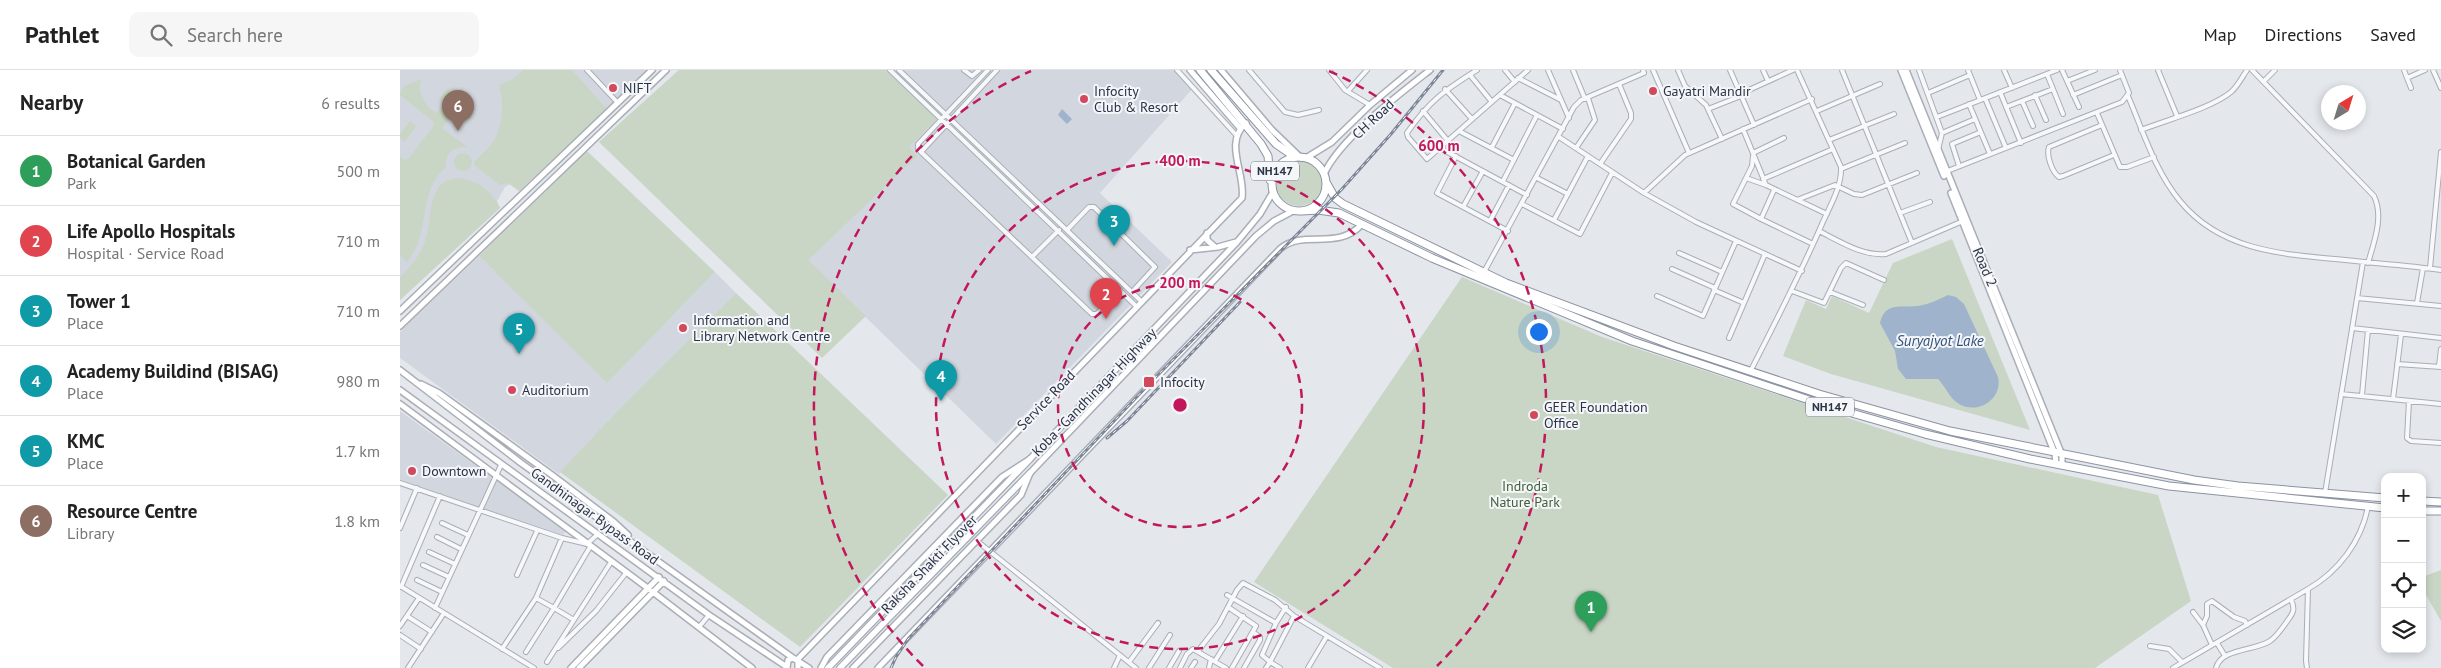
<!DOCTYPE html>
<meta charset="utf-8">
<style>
:root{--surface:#fff;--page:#f6f6f6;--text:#222;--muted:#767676;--line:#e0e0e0;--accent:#d1495b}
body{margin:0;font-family:"PT Sans",sans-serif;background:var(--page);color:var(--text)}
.controls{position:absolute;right:15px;bottom:15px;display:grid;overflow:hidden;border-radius:10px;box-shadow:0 2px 8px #0003}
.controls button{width:45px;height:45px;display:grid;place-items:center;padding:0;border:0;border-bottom:1px solid var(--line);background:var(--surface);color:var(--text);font:25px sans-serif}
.compass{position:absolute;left:1921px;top:15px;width:45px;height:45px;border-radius:50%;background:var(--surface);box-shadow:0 2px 8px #0003;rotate:38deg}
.you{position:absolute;left:1138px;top:261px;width:18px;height:18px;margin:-12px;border:4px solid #fff;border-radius:50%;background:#1a73e8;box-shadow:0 0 0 8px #1a73e833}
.badge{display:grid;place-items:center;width:32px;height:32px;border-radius:50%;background:var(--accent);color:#fff;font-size:16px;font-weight:700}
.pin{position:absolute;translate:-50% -41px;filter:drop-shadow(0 1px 2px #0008)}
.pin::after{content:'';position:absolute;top:26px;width:18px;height:15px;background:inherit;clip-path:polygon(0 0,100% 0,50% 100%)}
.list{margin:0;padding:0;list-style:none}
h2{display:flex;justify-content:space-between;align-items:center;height:65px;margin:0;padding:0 20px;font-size:21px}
h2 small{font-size:16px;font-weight:400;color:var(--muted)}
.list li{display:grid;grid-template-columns:32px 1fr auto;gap:15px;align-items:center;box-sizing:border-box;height:70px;padding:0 20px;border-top:1px solid var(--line)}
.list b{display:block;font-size:19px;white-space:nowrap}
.list p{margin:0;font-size:16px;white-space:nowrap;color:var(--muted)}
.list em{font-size:16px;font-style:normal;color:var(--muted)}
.icon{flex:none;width:28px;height:28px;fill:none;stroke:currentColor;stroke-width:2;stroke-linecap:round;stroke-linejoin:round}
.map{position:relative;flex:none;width:2041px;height:598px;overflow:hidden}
header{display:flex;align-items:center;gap:30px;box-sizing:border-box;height:70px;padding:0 25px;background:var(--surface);border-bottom:1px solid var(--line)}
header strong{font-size:24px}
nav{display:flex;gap:28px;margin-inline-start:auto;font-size:18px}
.search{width:350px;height:45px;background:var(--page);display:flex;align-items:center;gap:12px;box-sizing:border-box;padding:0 18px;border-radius:10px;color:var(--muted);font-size:19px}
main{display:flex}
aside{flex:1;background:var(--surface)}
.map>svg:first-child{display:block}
</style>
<header>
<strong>Pathlet</strong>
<div class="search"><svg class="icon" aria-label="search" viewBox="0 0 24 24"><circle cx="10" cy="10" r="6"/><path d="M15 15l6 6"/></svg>Search here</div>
<nav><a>Map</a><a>Directions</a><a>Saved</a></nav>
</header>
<main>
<aside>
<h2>Nearby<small>6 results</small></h2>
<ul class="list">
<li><span class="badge" style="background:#2e9e5b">1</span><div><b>Botanical Garden</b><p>Park</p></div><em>500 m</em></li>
<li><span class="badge" style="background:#e0444e">2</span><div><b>Life Apollo Hospitals</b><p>Hospital · Service Road</p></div><em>710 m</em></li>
<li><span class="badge" style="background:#0f9aa8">3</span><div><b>Tower 1</b><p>Place</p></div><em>710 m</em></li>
<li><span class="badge" style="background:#0f9aa8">4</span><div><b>Academy Buildind (BISAG)</b><p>Place</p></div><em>980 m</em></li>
<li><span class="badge" style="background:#0f9aa8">5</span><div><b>KMC</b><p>Place</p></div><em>1.7 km</em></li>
<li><span class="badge" style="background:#8d6e63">6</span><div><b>Resource Centre</b><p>Library</p></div><em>1.8 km</em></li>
</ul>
</aside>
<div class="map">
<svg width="2041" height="598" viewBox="0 0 2041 598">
<rect width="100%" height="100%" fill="#e4e7ec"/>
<path fill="#d2d6de" d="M 0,0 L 249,0 L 119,121 L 111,114 L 105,117 L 97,131 L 100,138 L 0,230 Z
M 279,0 L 778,0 L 794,17 L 700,123 L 772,192 L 596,374 L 408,191 L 199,72 Z
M 79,186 L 207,312 L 315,202 L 336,223 L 226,332 L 159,404 L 0,288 L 0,262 Z
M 0,341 L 166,461 L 163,465 L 0,411 Z"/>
<path fill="#c9d6c5" d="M 123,0 L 172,0 L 207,39 L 119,121 L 108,113 L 100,115 L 75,96 L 74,92 C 78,87 84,83 89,77 C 103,61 105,35 99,15 L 112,10 Z
M 279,0 L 485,0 L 537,49 L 509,77 L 517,86 L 408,190 L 466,246 L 422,288 L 199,72 Z
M 21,9 C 17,23 25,37 37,43 L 44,33 L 39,29 L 47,19 L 53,18 L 60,23 L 62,35 L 72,48 L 65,53 L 53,44 L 42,58 L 67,77 C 54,76 44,83 46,97 C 15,125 33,161 7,192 L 0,186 L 0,87 L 5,90 L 9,88 L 32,58 L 34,52 L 0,25 C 2,13 12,14 21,9 Z
M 10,51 L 16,56 L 5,72 L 0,68 L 0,64 Z
M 187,81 L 315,202 L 207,313 L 79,186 Z
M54 92a9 9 0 1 1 18 0a9 9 0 1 1-18 0Z
M876 113a23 23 0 1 1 46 0a23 23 0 1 1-46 0Z
M 56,108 C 76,109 92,120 100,138 L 0,230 L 0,207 C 11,197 19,186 25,172 C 33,151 25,112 56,108 Z
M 1552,169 L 1630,360 L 1431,304 L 1383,286 L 1406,230 L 1426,239 L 1432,226 L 1469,243 L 1493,193 Z
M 1062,207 L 1202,267 L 1536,377 L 1758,425 L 1791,531 L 1695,598 L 993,598 L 854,512 Z
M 336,223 L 548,425 L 400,577 L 160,402 L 226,332 Z
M 2041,500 L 2041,551 L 2022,518 L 2022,507 Z"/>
<path fill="#9fb4cc" d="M 662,39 L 672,49 L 667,54 L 658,45 Z
M 1548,225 L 1556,227 L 1564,234 L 1598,307 C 1603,329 1578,345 1559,334 C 1549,328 1546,317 1538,309 L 1506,309 L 1498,299 L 1495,281 L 1480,253 C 1485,231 1501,238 1518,236 C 1529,234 1538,230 1548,225 Z"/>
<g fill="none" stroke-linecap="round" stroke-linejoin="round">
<g stroke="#a9aeb7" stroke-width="6">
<path id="street" d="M 187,0 L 218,33
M 490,0 L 736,236
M 499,0 L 741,231
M 564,0 L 572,6 L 579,0
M 597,0 L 521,82 L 692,244 L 697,244 L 720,220
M 777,0 L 837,66
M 849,0 L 885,42 L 898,45 L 919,40
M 929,0 L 945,20 L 970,35
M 1077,0 C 1045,20 1029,31 1007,63 L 1008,67 L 1027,89 L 1128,0
M 1105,0 L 1115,12
M 1148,0 L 1169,48
M 1173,0 L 1185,29
M 1253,0 L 1289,83
M 1278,0 L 1285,16 L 1306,35 L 1322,69
M 1330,0 L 1354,55
M 1363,0 L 1368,11
M 1442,0 L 1512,173
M 1519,0 L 1542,63 L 1538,80
M 1568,0 L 1580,30
M 1604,0 L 1612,18
M 1662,0 L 1679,37
M 1758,0 L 1777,46
M 1852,0 L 1974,126 C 1984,147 1974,172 1968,193
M 2004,0 L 2007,8 L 2025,0
M 2033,0 L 2041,18
M 1647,4 L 1663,44
M 1070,5 L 1092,32
M 1118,8 L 1161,30
M 2007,8 L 2011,18
M 1667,11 L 1695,0
M 1864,11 L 1875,0
M 1045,19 L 1072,49
M 948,21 L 967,0
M 1600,22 L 1621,73
M 1528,23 L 1570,5
M 1340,24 L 1393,0
M 1100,25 L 1163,59
M 1635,25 L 1646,50
M 1673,25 L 1722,5
M 1728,26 C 1743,61 1755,101 1780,131 C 1819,179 1878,184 1935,189 C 1970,193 2006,195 2041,200
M 1585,28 L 1606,78
M 1622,31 L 1633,56
M 1569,34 L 1590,84
M 1606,37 L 1653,19
M 1308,39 L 1341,26
M 1023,41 L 1048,71
M 1417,41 L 1480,14
M 1697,43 L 1720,97 L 1727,97 L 1754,87
M 1537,47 L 1657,0
M 1702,55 L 1649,77 C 1646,85 1652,102 1659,107 L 1663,106 L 1714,85
M 1343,59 L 1366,115 L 1427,144
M 1741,60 C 1766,50 1812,38 1831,22 C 1838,16 1842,7 1847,0
M 1059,61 L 1114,90
M 1542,63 L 1575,49
M 1159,67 L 1244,123 L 1296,152 L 1402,201
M 1429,70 L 1494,44
M 1092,77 L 1115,33
M 1040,78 L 1127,125
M 1176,78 L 1195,50 L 1188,28
M 521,82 L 518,78 L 518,74 L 588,0
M 1353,83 L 1384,68
M 1056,86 L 1037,123 L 1108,161
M 1353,86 L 1352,96 L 1333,134 L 1361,149
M 1200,94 L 1231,49 L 1231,43 L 1219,14
M 1559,96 L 1552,74 L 1581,62
M 1441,99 L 1505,73
M 1545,102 L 1722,32 L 1729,23 L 1720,0
M 1137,108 L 1168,124
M 1346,108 L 1366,115
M 1363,109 L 1433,79
M 1103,111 L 1137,45
M 1374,120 L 1361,149 L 1413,174
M 1244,123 L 1285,85 L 1412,29
M 1397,130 L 1435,115 L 1454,124 L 1462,125 L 1517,103
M 1122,134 L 1180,164 L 1212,103
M 1063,137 L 1083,101
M 1500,143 L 1530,132
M 1154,150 L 1188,86
M 1090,151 L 1109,115
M 667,160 L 689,137 L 694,137 L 755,197 L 732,222
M 1419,161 C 1441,172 1462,186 1486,184 L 1563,151
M 1279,183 L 1322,202
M 633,186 L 659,160
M 2030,198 L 2041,82
M 1272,199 L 1315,218
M 1084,202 L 1174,37 L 1181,30 L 1244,3 L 1243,0
M 1314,220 L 1344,233
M 1392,221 L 1424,233 L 1441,198 L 1446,193 L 1484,210
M 1430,222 L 1463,235
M 1257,226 L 1303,246 L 1336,171
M 1957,228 L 2041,236
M 2017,233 L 2023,198
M 1952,258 L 2041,268
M 1329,268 L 1365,184
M 1997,294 L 2041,297
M 2039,296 L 2041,279
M 1350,302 C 1375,253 1400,205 1422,154 C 1430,136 1442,116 1441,97 L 1397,0
M 1941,324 L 2041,334
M 1962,325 L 1968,260
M 1993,329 L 2001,265
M 2009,331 L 2007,368 L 2011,371 L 2041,373
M 0,413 L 162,468 L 187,474 L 198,464
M 1925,423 L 1963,192
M 42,453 L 68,465
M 0,458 L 17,418
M 37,467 L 61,479
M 162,468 L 136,528 L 154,538 L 190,477
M 577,471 L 736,598
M 29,482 L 55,494
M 23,495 L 49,507
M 117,505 L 137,461
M 17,510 L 42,522
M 0,516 L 134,598
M 1,517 L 40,426
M 827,525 L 876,553 L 886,537
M 828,537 L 856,556 L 832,598
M 35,538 L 101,395
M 1793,542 L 1803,555 L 1812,575
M 7,546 L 32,562
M 1803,555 L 1807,546 L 1807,534 L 1812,531 L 1834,547 L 1845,551 L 1847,555
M 0,556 L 19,528
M 299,557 L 309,545
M 0,565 L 21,579
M 1817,573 L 1825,586
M 1750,576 L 1769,579 L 1782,592
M 158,578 L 196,541 L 226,503
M 102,579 L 136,528
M 798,581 L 819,554 L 837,520 L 843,513 L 875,530 L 894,546
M 126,582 L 154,538 L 174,550
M 815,591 L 843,546
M 147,592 L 211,492
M 729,592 L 758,553
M 8,598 L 44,543
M 714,598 L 720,585
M 749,598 L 770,565
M 769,598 L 779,581
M 780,598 L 787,584 L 793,579 L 826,598
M 791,598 L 795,592
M 809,598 L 811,589
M 844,598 L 860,570 L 860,567 L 854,563
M 866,598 L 870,592 L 862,585 L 876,553
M 880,598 L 870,592 L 894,546 L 980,598
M 908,598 L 927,566
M 1773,598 L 1908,519
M 1816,598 C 1821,578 1855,581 1870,571 C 1877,566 1883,557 1888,550 C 1894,542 1895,539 1891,529
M 1907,598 L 1906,591 L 1908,519 C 1938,502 1961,472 1968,437"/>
</g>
<g stroke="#a9aeb7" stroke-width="8">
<path id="secondary" d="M 790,0 L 840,58
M 821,0 L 872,60 L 901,88
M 1501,0 L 1544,106
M 1506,0 L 1662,385 L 1662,394
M 906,88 L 932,72 L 970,35 L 1012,0
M 924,104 C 940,69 998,25 1030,0
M 1551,123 L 1655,384 L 1656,393
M 807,163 L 807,170 L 815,177
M 790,180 L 818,177 L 836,172
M 0,241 L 252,0
M 0,256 L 266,0
M 0,300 L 121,393 L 393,588
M 21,314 L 39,323 L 152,405 L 214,452 L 228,465
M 0,320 L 309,545 L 387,597
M 0,334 L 249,519 L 352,598
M 397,590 L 842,128 C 846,104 823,73 846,53
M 398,591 L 409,598
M 171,598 L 259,507
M 179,598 L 264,511
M 387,598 L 388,590 L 393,588 L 398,591 L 398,598
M 421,598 L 427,587 L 602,407 L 630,389 L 837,172 L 860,144 L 873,122
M 453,598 L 621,425 L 630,403 L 856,166 L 874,151 L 893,141
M 478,598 L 880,179 C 904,158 937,182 962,154"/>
</g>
<g stroke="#a3abb8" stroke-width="8">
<path id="primary" d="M 428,598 L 630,389
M 440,598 L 630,403"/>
</g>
<g stroke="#8b94a3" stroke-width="9">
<path id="highway" d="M 800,0 L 861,74 L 868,86 L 870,110
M 811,0 L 876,74 L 895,87
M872 114a27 27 0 1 1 54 0a27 27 0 1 1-54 0Z
M 926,112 L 935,128 L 943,134 L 1106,213 L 1274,276 L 1419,324 L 1550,361 L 1794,410 L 1838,416 L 1985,428
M 902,141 L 918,140 L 939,143 L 1032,188 L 1232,271 L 1427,336 L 1525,364 L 1630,389 L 1769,416 L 1985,438
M 2022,431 L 2041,432
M 2022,441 L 2041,441"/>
</g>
<use href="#street" stroke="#f7f8fa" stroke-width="4"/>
<use href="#secondary" stroke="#fff" stroke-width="5"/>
<use href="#primary" stroke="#fff" stroke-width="5.5"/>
<use href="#highway" stroke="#fff" stroke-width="7"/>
<g stroke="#7d8696" stroke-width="3">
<path id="rail" d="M 707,368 L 727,351 L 840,232
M 491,598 L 496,587 L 508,569 L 750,313 L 942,119 L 991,64 L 1043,0"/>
</g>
<use href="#rail" stroke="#f4f6f9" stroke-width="1" stroke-dasharray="4" stroke-linecap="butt"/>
</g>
<g fill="none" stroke="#c2185b" stroke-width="2.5" stroke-dasharray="9 6">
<circle cx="780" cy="335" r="122"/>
<circle cx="780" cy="335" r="244"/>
<path d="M523 596A366 366 0 0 1 631 1M929 1A366 366 0 0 1 1037 596"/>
</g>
<g fill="#d1495b" stroke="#f4f6f9" stroke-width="2">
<circle cx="213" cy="18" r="5"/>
<circle cx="1253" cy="21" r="5"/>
<circle cx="684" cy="29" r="5"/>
<circle cx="283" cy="258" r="5"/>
<rect x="743" y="306" width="12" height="12" rx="2.5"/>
<circle cx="112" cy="320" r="5"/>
<circle cx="1134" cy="345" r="5"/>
<circle cx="12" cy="401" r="5"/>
</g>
<g text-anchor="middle" stroke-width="4" stroke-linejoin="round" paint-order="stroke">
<g fill="#f4f6f9" stroke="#676e7b" stroke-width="1">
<rect x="851" y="91.5" width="48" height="19" rx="4"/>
<rect x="1406" y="327.5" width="48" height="19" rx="4"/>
</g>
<g font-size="12" font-weight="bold" fill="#2b3445">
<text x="875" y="105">NH147</text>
<text x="1430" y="341">NH147</text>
</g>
<g font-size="14" fill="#2b3445" stroke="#f4f6f9" text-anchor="start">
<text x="223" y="23">NIFT</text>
<text x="694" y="26">Infocity<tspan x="694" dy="16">Club &amp; Resort</tspan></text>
<text x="1263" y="26">Gayatri Mandir</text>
<text x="293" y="255">Information and<tspan x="293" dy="16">Library Network Centre</tspan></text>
<text x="760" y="317">Infocity</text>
<text x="122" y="325">Auditorium</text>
<text x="1144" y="342">GEER Foundation<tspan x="1144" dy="16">Office</tspan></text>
<text x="22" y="406">Downtown</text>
</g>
<g font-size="14" fill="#2b3445" stroke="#f4f6f9">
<text transform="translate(973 49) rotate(-43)" y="5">CH Road</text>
<text transform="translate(1585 197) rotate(67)" y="5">Road 2</text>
<text transform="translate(694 322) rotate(-46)" y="5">Koba - Gandhinagar Highway</text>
<text transform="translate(646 330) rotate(-46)" y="5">Service Road</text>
<text transform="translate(195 446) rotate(36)" y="5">Gandhinagar Bypass Road</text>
<text transform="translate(529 494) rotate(-46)" y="5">Raksha Shakti Flyover</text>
</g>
<g font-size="14" fill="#3f6138" stroke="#f4f6f9">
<text x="1125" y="421">Indroda<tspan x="1125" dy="16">Nature Park</tspan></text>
</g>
<g font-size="15" font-style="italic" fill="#34527a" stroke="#f4f6f9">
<text x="1540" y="276">Suryajyot Lake</text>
</g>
</g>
<circle cx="780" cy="335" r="8" fill="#c2185b" stroke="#f4f6f9" stroke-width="2.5"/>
<g font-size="15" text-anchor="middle" font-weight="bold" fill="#c2185b" stroke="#f4f6f9" stroke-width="4" stroke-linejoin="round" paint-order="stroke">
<text x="1039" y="81">600 m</text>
<text x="780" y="96">400 m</text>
<text x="780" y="218">200 m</text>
</g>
</svg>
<div class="controls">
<button>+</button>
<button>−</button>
<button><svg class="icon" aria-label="locate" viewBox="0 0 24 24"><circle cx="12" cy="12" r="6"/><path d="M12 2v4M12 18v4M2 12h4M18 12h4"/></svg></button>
<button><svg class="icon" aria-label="layers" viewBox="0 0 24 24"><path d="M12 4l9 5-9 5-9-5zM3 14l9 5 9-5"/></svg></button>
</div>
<svg class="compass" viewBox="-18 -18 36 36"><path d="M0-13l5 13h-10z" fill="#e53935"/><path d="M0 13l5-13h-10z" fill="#767676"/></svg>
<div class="you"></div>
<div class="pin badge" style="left:1191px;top:562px;background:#2e9e5b">1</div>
<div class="pin badge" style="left:706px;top:249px;background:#e0444e">2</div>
<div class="pin badge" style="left:714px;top:176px;background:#0f9aa8">3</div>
<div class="pin badge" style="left:541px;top:331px;background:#0f9aa8">4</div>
<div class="pin badge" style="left:119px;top:284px;background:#0f9aa8">5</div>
<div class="pin badge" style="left:58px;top:61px;background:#8d6e63">6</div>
</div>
</main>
